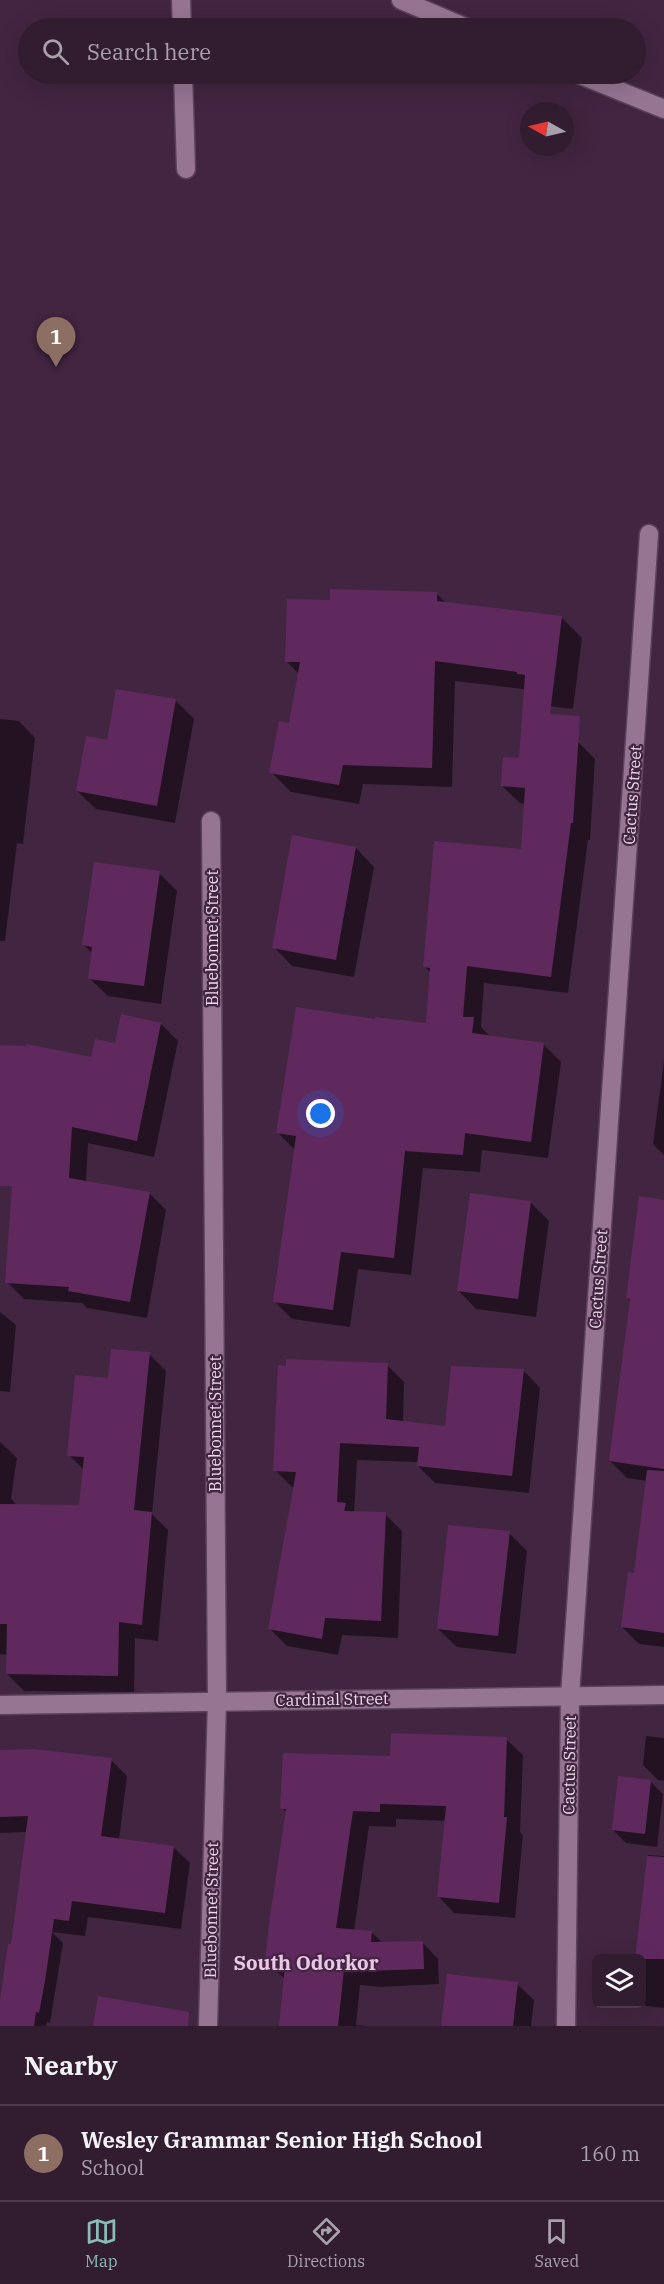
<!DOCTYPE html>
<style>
:root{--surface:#321c30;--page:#3a2538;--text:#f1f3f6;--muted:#a8a1ab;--line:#4d3a4c;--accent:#8bbbb9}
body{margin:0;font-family:"IBM Plex Serif",serif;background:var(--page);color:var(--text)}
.controls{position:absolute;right:18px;bottom:18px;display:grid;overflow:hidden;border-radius:9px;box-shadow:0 6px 24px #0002}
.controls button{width:54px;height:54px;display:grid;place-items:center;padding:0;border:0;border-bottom:2px solid var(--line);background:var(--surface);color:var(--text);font:30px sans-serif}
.compass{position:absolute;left:520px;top:102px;width:54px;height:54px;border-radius:50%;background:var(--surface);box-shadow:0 6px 24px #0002;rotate:278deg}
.you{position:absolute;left:321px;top:1114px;width:21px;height:21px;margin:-15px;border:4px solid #fff;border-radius:50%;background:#1a73e8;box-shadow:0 0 0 9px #1a73e833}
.badge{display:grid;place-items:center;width:39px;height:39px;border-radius:50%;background:var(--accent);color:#fff;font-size:20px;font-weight:700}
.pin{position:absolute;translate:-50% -50px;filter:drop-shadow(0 2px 3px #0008)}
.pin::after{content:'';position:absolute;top:32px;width:21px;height:18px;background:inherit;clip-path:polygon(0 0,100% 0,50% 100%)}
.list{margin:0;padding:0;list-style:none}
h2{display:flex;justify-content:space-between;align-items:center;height:78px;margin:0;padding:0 24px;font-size:26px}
h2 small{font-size:20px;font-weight:400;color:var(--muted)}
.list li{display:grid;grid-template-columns:39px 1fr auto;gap:18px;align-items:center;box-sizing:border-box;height:96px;padding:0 24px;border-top:2px solid var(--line)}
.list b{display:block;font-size:22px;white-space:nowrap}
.list p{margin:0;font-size:20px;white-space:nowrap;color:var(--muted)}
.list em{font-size:20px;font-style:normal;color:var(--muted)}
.icon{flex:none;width:33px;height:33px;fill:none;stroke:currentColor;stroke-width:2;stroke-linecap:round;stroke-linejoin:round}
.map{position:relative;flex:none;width:664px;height:2026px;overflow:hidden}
.search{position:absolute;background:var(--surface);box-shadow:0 6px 24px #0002;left:18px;right:18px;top:18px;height:66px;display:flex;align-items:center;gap:15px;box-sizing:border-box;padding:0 21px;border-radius:33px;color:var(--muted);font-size:22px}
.sheet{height:174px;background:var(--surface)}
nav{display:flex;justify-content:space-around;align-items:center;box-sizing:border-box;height:84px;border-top:2px solid var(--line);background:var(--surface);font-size:16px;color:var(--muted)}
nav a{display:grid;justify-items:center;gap:3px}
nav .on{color:var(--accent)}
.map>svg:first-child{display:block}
</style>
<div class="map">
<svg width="664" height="2026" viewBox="0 0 664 2026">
<rect width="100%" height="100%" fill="#422540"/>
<path fill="#0007" d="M 436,593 L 447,604 L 562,618 L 582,638 L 573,709 L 546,706 L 530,690 L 455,681 L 452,787 L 363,784 L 359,804 L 291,792 L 271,772 L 290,725 L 299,674 L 286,661 L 331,602 Z
M 176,701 L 194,719 L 175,823 L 96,809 L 77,791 L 108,742 Z
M 0,719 L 19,721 L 35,738 L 23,844 L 17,843 L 5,941 L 0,941 Z
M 578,742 L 595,759 L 590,840 L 588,840 L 568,993 L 484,983 L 481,1027 L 490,1036 L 543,1044 L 561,1062 L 548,1158 L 482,1150 L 480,1172 L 423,1168 L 411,1275 L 358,1269 L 350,1327 L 292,1319 L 275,1302 L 295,1150 L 278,1133 L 376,1021 L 427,1025 L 431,973 L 424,966 L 523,850 L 525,804 L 520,803 L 502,786 L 521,760 Z
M 356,848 L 374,867 L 354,977 L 292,966 L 274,947 Z
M 159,873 L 177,891 L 161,1004 L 108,996 L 89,978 L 93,954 L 84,945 Z
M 161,1024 L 178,1041 L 154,1157 L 88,1143 L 86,1182 L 149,1193 L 166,1210 L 147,1318 L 87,1308 L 82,1303 L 24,1299 L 7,1282 L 16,1142 L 0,1124 L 0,1046 L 92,1059 L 116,1045 Z
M 664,1061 L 664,1155 L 653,1144 Z
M 664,1201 L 664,1647 L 639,1644 L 622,1627 L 636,1575 L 647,1481 L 627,1478 L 610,1461 L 631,1301 L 627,1298 Z
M 530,1202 L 549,1221 L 536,1317 L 476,1309 L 458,1290 Z
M 0,1312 L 16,1325 L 10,1392 L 0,1391 Z
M 149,1354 L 166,1371 L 152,1514 L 168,1530 L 158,1641 L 135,1638 L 134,1692 L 24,1691 L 7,1674 L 8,1655 L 0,1654 L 0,1442 L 17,1458 L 11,1498 L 16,1505 L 80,1507 L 84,1470 L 69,1455 L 110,1380 Z
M 387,1365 L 404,1382 L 403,1423 L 446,1428 L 523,1370 L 540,1388 L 529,1493 L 435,1483 L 418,1466 L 419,1462 L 357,1460 L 354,1513 L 385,1514 L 402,1531 L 398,1638 L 342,1635 L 338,1655 L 287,1646 L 270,1629 L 294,1487 L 292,1487 L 275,1470 Z
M 509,1533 L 527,1551 L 516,1654 L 457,1647 L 438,1629 Z
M 646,1736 L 664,1738 L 664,1781 L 658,1780 L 643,1765 Z
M 506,1739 L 523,1755 L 520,1832 L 523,1835 L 515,1918 L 454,1913 L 438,1896 L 446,1821 L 396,1819 L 396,1827 L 369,1826 L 354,1931 L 371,1932 L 383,1943 L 422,1942 L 438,1959 L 439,1984 L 381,1987 L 360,1985 L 356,2025 L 366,2026 L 280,2026 L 285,1979 L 267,1963 L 287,1813 L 282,1808 L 391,1758 Z
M 0,1751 L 111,1760 L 127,1776 L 119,1840 L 173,1847 L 190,1863 L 181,1929 L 88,1917 L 85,1936 L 52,1932 L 37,1916 L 27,1832 L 0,1833 Z
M 650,1781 L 663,1794 L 657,1847 L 626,1843 L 613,1830 Z
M 648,1855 L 664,1856 L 664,2008 L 646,2006 L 642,2002 L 642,1958 L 636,1958 Z
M 52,1932 L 63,1943 L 50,2023 L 47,2022 L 46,2026 L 0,2026 L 0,2009 Z
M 517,1984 L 534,2000 L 531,2026 L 443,2026 Z"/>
<path fill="#60295e" d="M 330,589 L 437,592 L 437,601 L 562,616 L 550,714 L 580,716 L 573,823 L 571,823 L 551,977 L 467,966 L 463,1017 L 474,1017 L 472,1033 L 544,1043 L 531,1142 L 465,1133 L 463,1155 L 405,1151 L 394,1258 L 341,1252 L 333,1310 L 273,1302 L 296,1136 L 276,1133 L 296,1007 L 375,1019 L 375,1017 L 426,1023 L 430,968 L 423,967 L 434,841 L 521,849 L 525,788 L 501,786 L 503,757 L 519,758 L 525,675 L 517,674 L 517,672 L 435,661 L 432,768 L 343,765 L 339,785 L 269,773 L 279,721 L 289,723 L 300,662 L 285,662 L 287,599 L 330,600 Z
M 116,689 L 176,699 L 157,806 L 76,791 L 86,736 L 107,740 Z
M 292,835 L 356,847 L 336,960 L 272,948 Z
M 94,862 L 160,871 L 144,986 L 88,979 L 92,947 L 82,945 Z
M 121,1014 L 161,1023 L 137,1141 L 72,1127 L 69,1178 L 150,1192 L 130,1302 L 68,1291 L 69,1287 L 5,1283 L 12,1186 L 0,1186 L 0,1045 L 26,1046 L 26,1044 L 91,1057 L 95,1039 L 115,1043 Z
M 470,1193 L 531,1201 L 518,1299 L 457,1291 Z
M 639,1196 L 664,1200 L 664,1469 L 609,1461 L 630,1299 L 626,1298 Z
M 111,1349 L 150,1352 L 134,1510 L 152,1512 L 142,1625 L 119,1622 L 118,1676 L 6,1674 L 7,1624 L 0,1624 L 0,1504 L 79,1505 L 84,1457 L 67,1456 L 75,1375 L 108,1378 Z
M 286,1359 L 388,1363 L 386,1419 L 445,1426 L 451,1366 L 524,1369 L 512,1476 L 417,1466 L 419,1447 L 340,1443 L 337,1502 L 346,1503 L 344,1511 L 386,1512 L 381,1621 L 325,1618 L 322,1639 L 268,1629 L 296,1472 L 273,1471 L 278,1365 L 286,1366 Z
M 647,1470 L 664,1471 L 664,1633 L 621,1627 L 628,1572 L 634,1573 Z
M 448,1525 L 510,1531 L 498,1636 L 437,1629 Z
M 391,1733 L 507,1737 L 504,1817 L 507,1817 L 499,1903 L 437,1897 L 446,1806 L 380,1804 L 380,1812 L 353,1811 L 336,1928 L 372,1931 L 371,1942 L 423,1941 L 424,1969 L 364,1971 L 344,1969 L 338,2026 L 279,2026 L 285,1965 L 265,1963 L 269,1923 L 286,1809 L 280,1809 L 283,1753 L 390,1756 Z
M 34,1749 L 112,1758 L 101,1836 L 174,1846 L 165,1913 L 72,1901 L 69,1921 L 54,1919 L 45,1981 L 39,2013 L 36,2012 L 34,2026 L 0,2026 L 0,2000 L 8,1944 L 11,1944 L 28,1816 L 0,1817 L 0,1750 Z
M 618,1776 L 651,1780 L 645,1834 L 612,1830 Z
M 647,1856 L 664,1857 L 664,1959 L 635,1959 Z
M 447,1974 L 518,1982 L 513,2026 L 441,2026 Z
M 98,1996 L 189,2012 L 188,2026 L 93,2026 Z"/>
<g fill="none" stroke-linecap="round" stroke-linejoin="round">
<g stroke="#5a4259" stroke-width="21">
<path id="minor" d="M 181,0 L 182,28
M 401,0 L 467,28
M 183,74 L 186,169
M 578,74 L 664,109
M 0,1705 L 664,1695
M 208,2026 L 217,1701 L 211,821
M 566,2026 L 570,1696 L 649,534"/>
</g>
<use href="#minor" stroke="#967593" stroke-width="18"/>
</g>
<g text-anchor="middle" stroke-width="4.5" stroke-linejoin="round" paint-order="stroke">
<g font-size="16" fill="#ecdaea" stroke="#422540">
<text transform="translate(632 795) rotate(-86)" y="6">Cactus Street</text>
<text transform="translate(212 938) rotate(-90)" y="6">Bluebonnet Street</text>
<text transform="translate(598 1279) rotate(-86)" y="6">Cactus Street</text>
<text transform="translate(215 1424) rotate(-90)" y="6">Bluebonnet Street</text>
<text transform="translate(332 1699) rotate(-1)" y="6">Cardinal Street</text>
<text transform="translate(569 1765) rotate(-89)" y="6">Cactus Street</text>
<text transform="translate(211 1910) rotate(-89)" y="6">Bluebonnet Street</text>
</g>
<g font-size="20" font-weight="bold" fill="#eac6e7" stroke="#422540">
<text x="306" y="1970">South Odorkor</text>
</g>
</g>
</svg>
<div class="controls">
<button><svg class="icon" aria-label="layers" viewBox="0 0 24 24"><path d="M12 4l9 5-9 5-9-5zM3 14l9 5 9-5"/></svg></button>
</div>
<svg class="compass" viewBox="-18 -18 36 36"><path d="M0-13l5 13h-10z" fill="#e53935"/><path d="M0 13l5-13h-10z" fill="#a8a1ab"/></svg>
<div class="you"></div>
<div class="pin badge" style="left:56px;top:367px;background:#8d6e63">1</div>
<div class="search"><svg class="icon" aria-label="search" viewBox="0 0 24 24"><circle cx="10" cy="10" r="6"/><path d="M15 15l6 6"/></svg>Search here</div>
</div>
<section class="sheet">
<h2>Nearby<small></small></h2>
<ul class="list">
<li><span class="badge" style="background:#8d6e63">1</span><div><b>Wesley Grammar Senior High School</b><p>School</p></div><em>160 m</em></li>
</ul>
</section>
<nav>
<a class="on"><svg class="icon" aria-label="map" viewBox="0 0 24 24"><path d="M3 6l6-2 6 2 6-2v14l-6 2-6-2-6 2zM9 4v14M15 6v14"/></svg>Map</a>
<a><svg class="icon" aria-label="directions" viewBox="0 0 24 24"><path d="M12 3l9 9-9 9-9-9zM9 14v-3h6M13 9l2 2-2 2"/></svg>Directions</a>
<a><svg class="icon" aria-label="saved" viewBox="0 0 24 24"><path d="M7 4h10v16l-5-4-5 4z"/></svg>Saved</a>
</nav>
